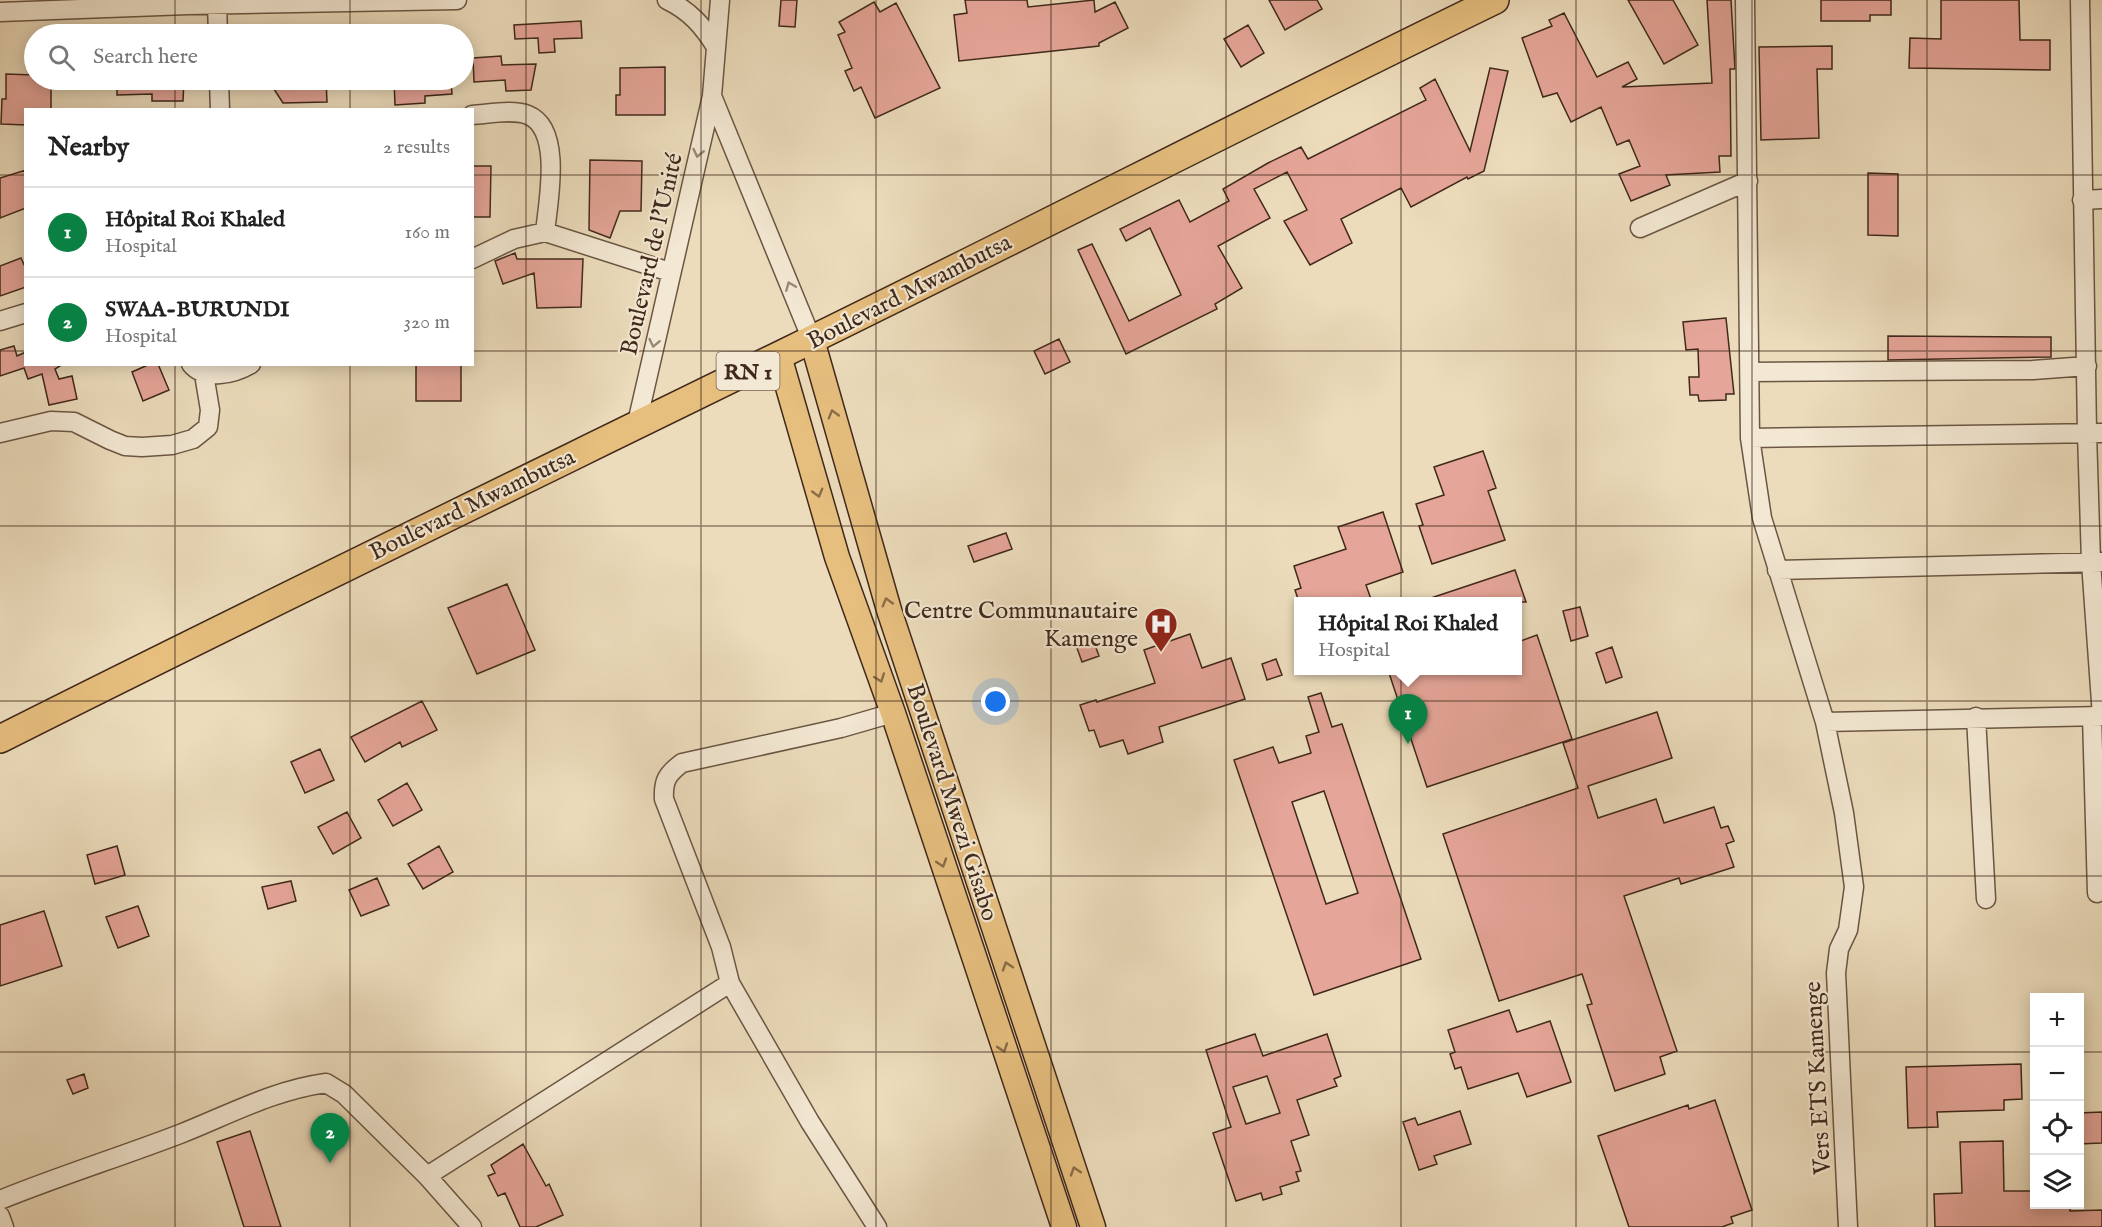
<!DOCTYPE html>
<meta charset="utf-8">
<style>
:root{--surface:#fff;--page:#f2f2f2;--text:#222;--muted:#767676;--line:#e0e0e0;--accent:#0b8043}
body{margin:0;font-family:"IM FELL English",serif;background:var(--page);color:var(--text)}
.controls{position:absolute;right:18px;bottom:18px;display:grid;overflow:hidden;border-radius:0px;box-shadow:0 3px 15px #0003}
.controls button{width:54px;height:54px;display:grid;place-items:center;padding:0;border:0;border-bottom:2px solid var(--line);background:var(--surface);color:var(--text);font:30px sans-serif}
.you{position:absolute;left:996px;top:702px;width:21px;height:21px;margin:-15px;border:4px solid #fff;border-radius:50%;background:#1a73e8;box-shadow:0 0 0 9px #1a73e833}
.badge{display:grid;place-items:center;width:39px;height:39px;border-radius:50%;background:var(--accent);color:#fff;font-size:20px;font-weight:700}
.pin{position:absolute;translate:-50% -50px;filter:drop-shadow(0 2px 3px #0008)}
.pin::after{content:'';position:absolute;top:32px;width:21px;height:18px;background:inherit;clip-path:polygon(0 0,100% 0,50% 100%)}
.popup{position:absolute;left:1294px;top:597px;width:228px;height:78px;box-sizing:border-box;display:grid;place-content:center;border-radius:0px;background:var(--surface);filter:drop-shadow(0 2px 4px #0005);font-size:20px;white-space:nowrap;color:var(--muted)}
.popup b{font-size:22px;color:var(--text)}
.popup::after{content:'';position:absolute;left:50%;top:100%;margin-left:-12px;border:12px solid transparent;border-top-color:var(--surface)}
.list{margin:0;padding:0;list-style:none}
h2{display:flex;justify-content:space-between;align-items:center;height:78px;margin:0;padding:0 24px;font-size:26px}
h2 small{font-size:20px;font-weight:400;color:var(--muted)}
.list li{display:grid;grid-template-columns:39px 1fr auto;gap:18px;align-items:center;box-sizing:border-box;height:90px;padding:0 24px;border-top:2px solid var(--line)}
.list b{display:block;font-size:22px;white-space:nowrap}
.list p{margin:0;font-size:20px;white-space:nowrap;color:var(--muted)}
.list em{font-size:20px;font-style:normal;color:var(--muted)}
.icon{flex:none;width:33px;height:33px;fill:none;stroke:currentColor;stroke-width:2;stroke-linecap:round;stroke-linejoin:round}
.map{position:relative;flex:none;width:2102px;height:1227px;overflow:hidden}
.search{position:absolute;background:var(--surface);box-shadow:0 3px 15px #0003;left:24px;top:24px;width:450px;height:66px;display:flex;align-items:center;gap:15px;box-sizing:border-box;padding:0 21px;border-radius:33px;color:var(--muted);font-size:22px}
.panel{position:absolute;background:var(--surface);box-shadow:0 3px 15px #0003;left:24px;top:108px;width:450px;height:258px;border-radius:0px}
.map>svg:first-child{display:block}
</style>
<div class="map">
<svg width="2102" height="1227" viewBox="0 0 2102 1227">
<rect width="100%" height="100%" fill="#ecdcbc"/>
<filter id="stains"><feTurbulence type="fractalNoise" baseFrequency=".00333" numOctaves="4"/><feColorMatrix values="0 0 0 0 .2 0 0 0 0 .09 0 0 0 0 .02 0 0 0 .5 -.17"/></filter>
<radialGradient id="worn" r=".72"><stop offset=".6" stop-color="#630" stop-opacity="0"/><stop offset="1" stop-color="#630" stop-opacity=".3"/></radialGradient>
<path fill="#e5a598" stroke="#40291b" stroke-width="1.5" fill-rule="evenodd" d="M 781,0 L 797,0 L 795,27 L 779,26 Z
M 965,0 L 1027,0 L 1028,7 L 1094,0 L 1095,12 L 1115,2 L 1128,28 L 1099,43 L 1099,46 L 959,61 L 954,15 L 967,13 Z
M 1269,0 L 1317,0 L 1322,9 L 1285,30 Z
M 1628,0 L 1673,0 L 1698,45 L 1664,64 Z
M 1707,0 L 1731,0 L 1735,69 L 1730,69 L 1731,156 L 1719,156 L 1720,172 L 1666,175 L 1670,185 L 1631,201 L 1619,174 L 1640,166 L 1629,140 L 1617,145 L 1601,107 L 1571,122 L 1557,93 L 1543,97 L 1522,38 L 1552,26 L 1549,20 L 1564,13 L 1597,77 L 1628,62 L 1637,79 L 1622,87 L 1712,83 Z
M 1821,0 L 1891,0 L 1891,15 L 1870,15 L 1870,21 L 1821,21 Z
M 1941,0 L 2019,0 L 2020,40 L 2050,40 L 2050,70 L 1909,68 L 1910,38 L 1941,39 Z
M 874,2 L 880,12 L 896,3 L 940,88 L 875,118 L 861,87 L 854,91 L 845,71 L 852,68 L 838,35 L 845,32 L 839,22 Z
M 581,21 L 582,38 L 554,39 L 555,52 L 539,53 L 538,38 L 515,39 L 514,25 Z
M 1248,25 L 1264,53 L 1241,67 L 1224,39 Z
M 1832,46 L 1832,69 L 1817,69 L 1819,138 L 1761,140 L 1759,47 Z
M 501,56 L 502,65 L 536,64 L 531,90 L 506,91 L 505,80 L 474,82 L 473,58 Z
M 665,67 L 665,115 L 616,115 L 616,95 L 620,95 L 620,68 Z
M 1490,68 L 1508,71 L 1484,171 L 1468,179 L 1467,177 L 1411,207 L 1401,188 L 1341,219 L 1352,243 L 1310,265 L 1284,221 L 1307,210 L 1287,172 L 1254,189 L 1270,218 L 1218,246 L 1242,288 L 1215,304 L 1217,309 L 1126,354 L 1078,250 L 1092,244 L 1129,321 L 1181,295 L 1150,228 L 1126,241 L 1120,229 L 1179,200 L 1190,222 L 1229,201 L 1223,189 L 1268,163 L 1301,147 L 1308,159 L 1426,100 L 1420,88 L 1435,79 L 1470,151 Z
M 6,74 L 34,75 L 34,80 L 51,80 L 51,110 L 26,110 L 26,125 L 1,124 L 2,99 L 6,99 Z
M 117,80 L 184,80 L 183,101 L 152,101 L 152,94 L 117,95 Z
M 268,80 L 326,80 L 327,102 L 283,103 Z
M 394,80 L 451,80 L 452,94 L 425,96 L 425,103 L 395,105 Z
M 590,160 L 642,161 L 641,211 L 620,211 L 610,238 L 589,230 Z
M 472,166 L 491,166 L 490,217 L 472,217 Z
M 26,170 L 26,208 L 0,218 L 0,178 Z
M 1868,173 L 1898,174 L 1898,236 L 1868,235 Z
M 515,253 L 517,259 L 583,259 L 581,307 L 537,308 L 534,273 L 503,284 L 495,261 Z
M 21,258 L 26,269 L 26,287 L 0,296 L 0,266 Z
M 1726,318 L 1734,394 L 1726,394 L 1726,400 L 1699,401 L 1698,395 L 1690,395 L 1689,377 L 1699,377 L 1698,349 L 1686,350 L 1683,322 Z
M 1888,336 L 2051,337 L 2051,357 L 1888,360 Z
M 1059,339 L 1070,362 L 1045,374 L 1034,351 Z
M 14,346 L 17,356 L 26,352 L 26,364 L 63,364 L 55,369 L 59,379 L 72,376 L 77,399 L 49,405 L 42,374 L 28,379 L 24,368 L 0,376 L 0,350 Z
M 150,364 L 158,364 L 169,390 L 143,401 L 132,372 Z
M 416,364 L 461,364 L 461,401 L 416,401 Z
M 1483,451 L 1496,488 L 1488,491 L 1505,540 L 1432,564 L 1419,526 L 1423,525 L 1416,504 L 1444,495 L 1434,467 Z
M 1383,512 L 1403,572 L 1366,585 L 1372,602 L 1299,602 L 1295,590 L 1301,588 L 1294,566 L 1346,549 L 1338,527 Z
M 1006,533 L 1012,549 L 974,562 L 968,546 Z
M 1515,570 L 1526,602 L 1429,602 L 1428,599 Z
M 507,584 L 535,650 L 477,674 L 448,608 Z
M 1580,607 L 1588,636 L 1571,641 L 1563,611 Z
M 1190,634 L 1202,668 L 1231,658 L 1245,699 L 1159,727 L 1163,742 L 1128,754 L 1123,740 L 1100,747 L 1094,730 L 1089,731 L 1080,705 L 1096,700 L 1097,702 L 1155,683 L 1144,650 Z
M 1537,635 L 1572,739 L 1427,787 L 1388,670 L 1518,670 L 1518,642 Z
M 1094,642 L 1099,656 L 1082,662 L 1077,648 Z
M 1612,647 L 1622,677 L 1606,683 L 1596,653 Z
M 1276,659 L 1282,675 L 1267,680 L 1262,664 Z
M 1321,693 L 1332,727 L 1342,724 L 1421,959 L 1314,995 L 1234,760 L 1273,747 L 1279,763 L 1311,753 L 1306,736 L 1319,732 L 1308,697 ZM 1324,791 L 1358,893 L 1326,904 L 1292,802 Z
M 422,701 L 437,730 L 402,747 L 400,742 L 365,762 L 351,737 Z
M 1657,712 L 1672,758 L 1588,786 L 1598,818 L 1656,799 L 1664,823 L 1714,807 L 1721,828 L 1728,826 L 1734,841 L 1726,844 L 1734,867 L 1681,884 L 1679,878 L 1624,896 L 1677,1051 L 1660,1057 L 1665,1074 L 1615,1091 L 1587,1005 L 1592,1004 L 1582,974 L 1499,1001 L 1443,834 L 1578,788 L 1563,743 Z
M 320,749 L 334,780 L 305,793 L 291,762 Z
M 407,783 L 422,810 L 393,826 L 378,800 Z
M 347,812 L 361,838 L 333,854 L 318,827 Z
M 117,846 L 125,875 L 95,884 L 87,855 Z
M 439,846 L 453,872 L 423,889 L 408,864 Z
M 377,878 L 389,905 L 361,916 L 349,890 Z
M 291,881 L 296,901 L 268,909 L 262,887 Z
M 138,906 L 149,936 L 118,948 L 106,917 Z
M 44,911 L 62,966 L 0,986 L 0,925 Z
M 1509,1010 L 1517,1032 L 1550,1021 L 1571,1082 L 1527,1097 L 1518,1073 L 1468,1089 L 1461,1067 L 1455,1069 L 1450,1054 L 1455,1052 L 1448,1030 Z
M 1255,1034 L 1263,1056 L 1327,1034 L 1341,1076 L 1334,1079 L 1337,1086 L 1297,1100 L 1309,1135 L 1291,1141 L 1301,1171 L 1296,1172 L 1299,1181 L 1280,1187 L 1282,1194 L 1263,1200 L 1261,1193 L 1236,1201 L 1213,1133 L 1231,1127 L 1206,1050 ZM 1267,1076 L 1280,1113 L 1246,1124 L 1233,1087 Z
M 2021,1064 L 2022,1099 L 2004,1100 L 2004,1110 L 1937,1112 L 1938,1127 L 1908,1128 L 1906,1067 Z
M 84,1074 L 88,1088 L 73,1094 L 67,1080 Z
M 1715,1100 L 1752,1210 L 1731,1217 L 1733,1223 L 1722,1227 L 1629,1227 L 1598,1136 L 1688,1105 L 1689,1109 Z
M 1460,1111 L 1471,1144 L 1434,1156 L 1437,1164 L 1419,1170 L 1403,1122 L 1415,1118 L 1418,1125 Z
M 2102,1112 L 2102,1143 L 2079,1144 L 2079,1113 Z
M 250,1131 L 281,1227 L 244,1227 L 217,1142 Z
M 2003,1141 L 2004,1191 L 2034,1191 L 2034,1204 L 2070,1204 L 2070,1211 L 2102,1210 L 2102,1227 L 1935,1227 L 1934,1194 L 1962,1193 L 1960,1142 Z
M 523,1144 L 546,1186 L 549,1184 L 563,1215 L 536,1227 L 520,1227 L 505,1193 L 498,1196 L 488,1176 L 495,1173 L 491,1165 Z"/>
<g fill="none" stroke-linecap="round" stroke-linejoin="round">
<g stroke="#6b5643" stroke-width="21">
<path id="minor" d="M 667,0 C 690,11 703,26 716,47
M 1745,0 L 1750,438 L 1762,518 L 1825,722 L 1844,813 L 1854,887 L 1848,930 L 1839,949 L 1836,973 L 1848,1227
M 2080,0 L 2087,433 L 2091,562 L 2102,716
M 217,5 L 218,34
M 0,12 L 188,5 L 457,0
M 219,80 L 220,110
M 712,96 L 812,340
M 472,115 C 489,114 513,109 528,115 C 563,129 548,203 545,232
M 2082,200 L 2102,199
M 1640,228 L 1748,181
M 472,259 L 514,239 L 545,232 L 670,272
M 0,321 L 26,313
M 191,364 C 205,381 234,374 251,364
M 1750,372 L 2033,370 L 2087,366
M 637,423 L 712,96 L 720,0
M 0,433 L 51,421 L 74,422 L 110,440 L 125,446 L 142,447 L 172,445 L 193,439 L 208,427 L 210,410 L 204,374
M 1750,438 L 2102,433
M 1777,570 L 2102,562
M 2092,716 L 2097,893
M 1976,717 L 1986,899
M 1825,722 L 2102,716
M 427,1176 L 730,983
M 0,1200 C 59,1176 120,1157 180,1134 C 228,1115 274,1090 326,1083 L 344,1094 L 427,1176 L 472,1227
M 0,1216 L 4,1227
M 877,1227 L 810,1122 L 730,983 L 721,947 L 664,799 C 663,781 667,774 682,763 L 841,728 L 893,713"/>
</g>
<g stroke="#40291b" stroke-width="27">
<path id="major" d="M 812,340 L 889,610 L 1093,1227
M 779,356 L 837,557 L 893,713 L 1064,1227"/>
</g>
<g stroke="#40291b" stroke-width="30">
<path id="highway" d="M 0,739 C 260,608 521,482 782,354 C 1020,238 1256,116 1495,0"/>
</g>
<use href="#minor" stroke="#f3e8d3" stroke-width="18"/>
<use href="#major" stroke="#e6be7e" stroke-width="24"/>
<use href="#highway" stroke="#e6be7e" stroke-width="27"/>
</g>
<defs><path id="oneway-chevron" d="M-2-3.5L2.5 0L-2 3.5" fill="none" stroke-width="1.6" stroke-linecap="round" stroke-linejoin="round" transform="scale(1.5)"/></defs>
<g stroke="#9a8877">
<use href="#oneway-chevron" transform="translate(698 153) rotate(103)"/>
<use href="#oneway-chevron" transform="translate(790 286) rotate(-112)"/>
<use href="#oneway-chevron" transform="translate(654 343) rotate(102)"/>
</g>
<g stroke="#8b6c48">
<use href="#oneway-chevron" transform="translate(833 414) rotate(-106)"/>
<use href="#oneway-chevron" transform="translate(818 493) rotate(74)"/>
<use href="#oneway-chevron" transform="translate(887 602) rotate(-106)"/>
<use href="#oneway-chevron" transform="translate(880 678) rotate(70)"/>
<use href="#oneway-chevron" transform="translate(942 863) rotate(72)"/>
<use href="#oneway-chevron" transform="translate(1007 966) rotate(-108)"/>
<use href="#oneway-chevron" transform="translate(1003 1048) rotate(71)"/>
<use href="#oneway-chevron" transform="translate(1075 1171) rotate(-108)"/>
</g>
<path fill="none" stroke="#40291b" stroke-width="1.5" stroke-opacity="0.55" d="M 175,0 L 175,34M 350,0 L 350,34M 526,0 L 526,1227M 701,0 L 701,1227M 876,0 L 876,1227M 1051,0 L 1051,1227M 1226,0 L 1226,1227M 1401,0 L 1401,1227M 1576,0 L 1576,1227M 1752,0 L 1752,1227M 1927,0 L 1927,1227M 175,80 L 175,110M 350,80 L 350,110M 0,175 L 26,175M 472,175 L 2102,175M 0,351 L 26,351M 472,351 L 2102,351M 175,364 L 175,1227M 350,364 L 350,1227M 0,526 L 2102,526M 0,701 L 2102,701M 0,876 L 2102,876M 0,1052 L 2034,1052M 2080,1052 L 2102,1052"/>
<defs>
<g id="hospital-pin" transform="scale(1.725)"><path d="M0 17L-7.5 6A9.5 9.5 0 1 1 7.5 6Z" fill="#8f2418" stroke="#f3e8d3"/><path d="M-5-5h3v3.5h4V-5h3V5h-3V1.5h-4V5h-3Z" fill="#fff"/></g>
</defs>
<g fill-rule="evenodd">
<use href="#hospital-pin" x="1161" y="624"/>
</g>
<g text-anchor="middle" stroke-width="4.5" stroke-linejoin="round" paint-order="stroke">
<rect fill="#f3e8d3" stroke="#766252" stroke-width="1.5" x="716.5" y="352" width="63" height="38" rx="4.5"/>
<g font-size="22" font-weight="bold" fill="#40291b">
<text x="748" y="379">RN 1</text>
</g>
<g font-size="24" fill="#40291b" stroke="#f3e8d3">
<text transform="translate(651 254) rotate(-77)" y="8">Boulevard de l'Unité</text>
<text transform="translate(909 291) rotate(-27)" y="8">Boulevard Mwambutsa</text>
<text transform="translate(472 504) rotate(-26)" y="8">Boulevard Mwambutsa</text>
<text transform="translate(953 802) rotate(72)" y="8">Boulevard Mwezi Gisabo</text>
<text transform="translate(1817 1078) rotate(-93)" y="8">Vers ETS Kamenge</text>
</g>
<g font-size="24" fill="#40291b" stroke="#f3e8d3" text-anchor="end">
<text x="1138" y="618">Centre Communautaire<tspan x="1138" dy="28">Kamenge</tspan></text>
</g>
</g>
<rect width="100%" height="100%" filter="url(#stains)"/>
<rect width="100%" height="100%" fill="url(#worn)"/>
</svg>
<div class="controls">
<button>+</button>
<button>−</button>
<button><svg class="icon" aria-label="locate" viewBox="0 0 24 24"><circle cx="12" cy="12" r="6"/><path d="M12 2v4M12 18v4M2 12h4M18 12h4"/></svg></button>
<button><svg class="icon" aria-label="layers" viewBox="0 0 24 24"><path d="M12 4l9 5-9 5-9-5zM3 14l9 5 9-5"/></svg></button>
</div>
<div class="you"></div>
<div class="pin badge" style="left:1408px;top:744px">1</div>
<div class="popup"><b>Hôpital Roi Khaled</b>Hospital</div>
<div class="pin badge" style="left:330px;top:1163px">2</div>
<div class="search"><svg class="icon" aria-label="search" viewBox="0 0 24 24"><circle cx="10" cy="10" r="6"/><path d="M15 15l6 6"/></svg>Search here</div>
<section class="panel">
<h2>Nearby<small>2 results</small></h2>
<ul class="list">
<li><span class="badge">1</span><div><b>Hôpital Roi Khaled</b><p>Hospital</p></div><em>160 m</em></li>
<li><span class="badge">2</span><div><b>SWAA-BURUNDI</b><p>Hospital</p></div><em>320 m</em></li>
</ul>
</section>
</div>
